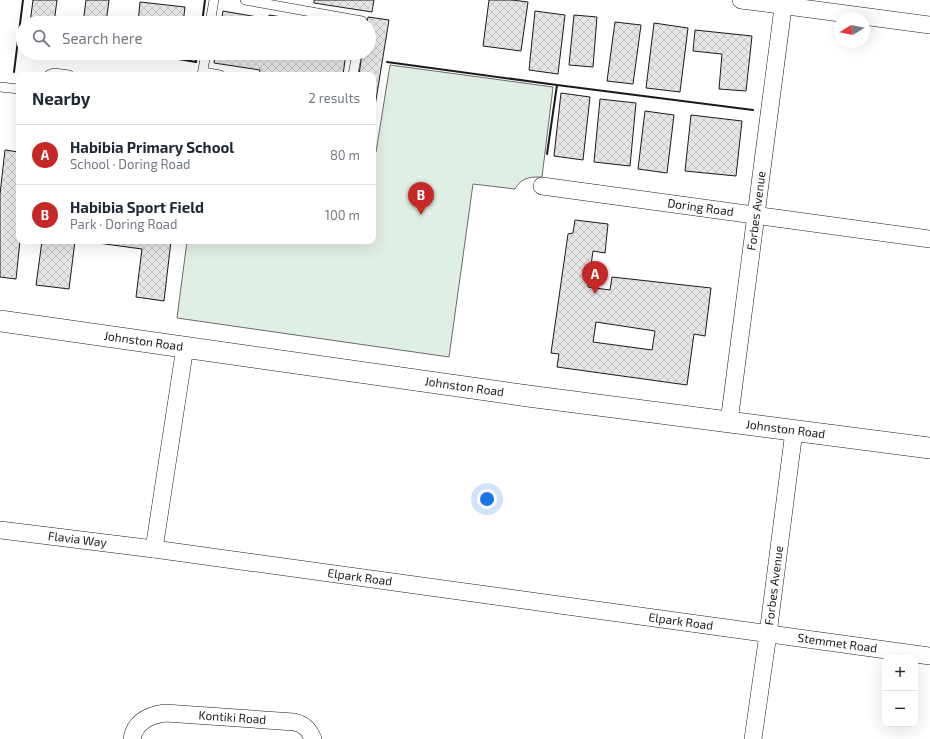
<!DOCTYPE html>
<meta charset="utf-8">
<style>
:root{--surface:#fff;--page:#f6f6f7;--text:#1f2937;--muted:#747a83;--line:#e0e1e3;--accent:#c62828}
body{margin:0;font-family:"Exo 2",sans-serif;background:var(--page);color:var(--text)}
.controls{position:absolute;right:12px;bottom:12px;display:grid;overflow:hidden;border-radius:8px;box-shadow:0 4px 16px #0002}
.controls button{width:36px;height:36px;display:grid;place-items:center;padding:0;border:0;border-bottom:1px solid var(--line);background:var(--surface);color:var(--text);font:20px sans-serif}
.compass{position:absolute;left:834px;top:12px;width:36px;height:36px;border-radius:50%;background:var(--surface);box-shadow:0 4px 16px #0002;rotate:260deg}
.you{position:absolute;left:487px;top:499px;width:14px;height:14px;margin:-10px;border:3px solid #fff;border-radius:50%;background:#1a73e8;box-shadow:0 0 0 6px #1a73e833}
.badge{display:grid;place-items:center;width:26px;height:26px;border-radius:50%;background:var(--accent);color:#fff;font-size:13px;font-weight:700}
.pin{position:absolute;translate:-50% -33px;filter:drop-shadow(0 1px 2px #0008)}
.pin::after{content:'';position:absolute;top:21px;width:14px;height:12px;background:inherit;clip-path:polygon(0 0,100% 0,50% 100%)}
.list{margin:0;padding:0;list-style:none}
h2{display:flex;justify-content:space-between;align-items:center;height:52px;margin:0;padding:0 16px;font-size:17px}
h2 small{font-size:13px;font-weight:400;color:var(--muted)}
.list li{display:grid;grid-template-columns:26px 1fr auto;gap:12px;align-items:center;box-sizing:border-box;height:60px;padding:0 16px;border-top:1px solid var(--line)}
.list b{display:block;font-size:15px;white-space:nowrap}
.list p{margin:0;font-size:13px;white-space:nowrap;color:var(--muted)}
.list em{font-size:13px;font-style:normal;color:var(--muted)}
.icon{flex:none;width:22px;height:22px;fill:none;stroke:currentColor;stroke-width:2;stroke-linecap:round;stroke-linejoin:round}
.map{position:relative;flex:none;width:930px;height:739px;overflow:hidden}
.search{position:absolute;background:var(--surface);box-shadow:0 4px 16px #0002;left:16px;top:16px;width:360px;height:44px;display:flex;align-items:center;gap:10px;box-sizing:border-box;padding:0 14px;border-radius:22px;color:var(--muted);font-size:15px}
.panel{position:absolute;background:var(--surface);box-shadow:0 4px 16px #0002;left:16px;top:72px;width:360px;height:172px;border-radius:8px}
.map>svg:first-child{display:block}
</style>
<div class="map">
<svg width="930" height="739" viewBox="0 0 930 739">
<defs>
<pattern id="building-cross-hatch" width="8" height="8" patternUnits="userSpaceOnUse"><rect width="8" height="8" fill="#e6e6e6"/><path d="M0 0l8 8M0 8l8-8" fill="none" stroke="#c5c5c5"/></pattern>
</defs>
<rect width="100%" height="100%" fill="#fff"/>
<path fill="#e0efe3" stroke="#6a6a6a" d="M 390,65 L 553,87 L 542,177 C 530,177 522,177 515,189 L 473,184 L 449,357 L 177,318 L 187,241 L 373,241 L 373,151 L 376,152 Z"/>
<path fill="url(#building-cross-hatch)" stroke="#1a1a1a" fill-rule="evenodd" d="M 33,0 L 57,0 L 54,23 L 30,23 Z
M 86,0 L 109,0 L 106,23 L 83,23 Z
M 314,0 L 374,0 L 372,12 L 314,3 Z
M 489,0 L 512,0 L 528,2 L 521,51 L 483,46 Z
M 140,2 L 185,7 L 183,23 L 138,23 Z
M 223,11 L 269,19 L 269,15 L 321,23 L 221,23 Z
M 535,11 L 565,15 L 558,74 L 529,70 Z
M 574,15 L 597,17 L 593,67 L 569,65 Z
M 156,17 L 162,17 L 167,20 L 169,23 L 151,23 Z
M 368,17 L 389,20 L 373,118 L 373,75 L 359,75 L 362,53 L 369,53 L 369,23 L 367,23 Z
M 615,22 L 641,25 L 633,84 L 607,81 Z
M 654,23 L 688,28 L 680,92 L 646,88 Z
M 695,30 L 752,36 L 746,91 L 719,89 L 722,54 L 693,51 Z
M 216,53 L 346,53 L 343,75 L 259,75 L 260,70 L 214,63 Z
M 561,93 L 590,97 L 583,160 L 554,156 Z
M 600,99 L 636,103 L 630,166 L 594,162 Z
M 645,111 L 674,115 L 667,173 L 638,169 Z
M 691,115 L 742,121 L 736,176 L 685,171 Z
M 5,150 L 19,152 L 19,241 L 20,241 L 16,279 L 0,277 L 0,194 Z
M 575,220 L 608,224 L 605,253 L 593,251 L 588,287 L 610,290 L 612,277 L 711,288 L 705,336 L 694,334 L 687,385 L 557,367 L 559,354 L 551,353 L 568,234 L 573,233 ZM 596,322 L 655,331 L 652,350 L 593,342 Z
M 42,241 L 75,241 L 69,289 L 36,285 Z
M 83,241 L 171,241 L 164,301 L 136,297 L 142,249 Z"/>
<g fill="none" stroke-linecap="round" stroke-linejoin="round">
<g stroke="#1a1a1a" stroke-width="10">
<path id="service" d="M 245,0 L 362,21 L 361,23
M 210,23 L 214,0
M 203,72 L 220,75
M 49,75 L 54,73 L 69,75
M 202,75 L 206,53
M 353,75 L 357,53
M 0,87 L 19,89"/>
</g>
<g stroke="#1a1a1a" stroke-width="18">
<g id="minor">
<path d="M 741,0 L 930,25"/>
<path id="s1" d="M 542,186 L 930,239"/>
<path id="s2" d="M 729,422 L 784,0"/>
<path id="s3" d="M 0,530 L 154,549 L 930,656"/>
<path d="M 154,549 L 185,347"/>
<path id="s4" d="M 132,739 C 135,721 150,715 165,713 L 294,722 C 304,724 309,729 313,739"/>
<path id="s5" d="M 753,739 L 768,634 L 794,431"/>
</g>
</g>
<g stroke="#1a1a1a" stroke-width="22">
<g id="tertiary">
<path id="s6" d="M 0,321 L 528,396 L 930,448"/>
</g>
</g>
<use href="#service" stroke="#fff" stroke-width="9"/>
<use href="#minor" stroke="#fff" stroke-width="17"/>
<use href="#tertiary" stroke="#fff" stroke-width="21"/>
<path stroke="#1a1a1a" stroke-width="2" d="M 202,23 L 205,0
M 167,57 L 196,62 L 197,53
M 387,62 L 557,85 L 547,154
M 14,72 L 23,0
M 557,85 L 753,110"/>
</g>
<g text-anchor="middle" stroke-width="3" stroke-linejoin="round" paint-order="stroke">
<g font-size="12" fill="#1a1a1a" stroke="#fff">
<text dy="4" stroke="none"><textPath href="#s1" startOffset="160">Doring Road</textPath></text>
<text dy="4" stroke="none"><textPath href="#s2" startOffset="213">Forbes Avenue</textPath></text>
<text dy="4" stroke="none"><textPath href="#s6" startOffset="145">Johnston Road</textPath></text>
<text dy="4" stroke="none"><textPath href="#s6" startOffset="469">Johnston Road</textPath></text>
<text dy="4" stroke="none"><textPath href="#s6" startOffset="793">Johnston Road</textPath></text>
<text dy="4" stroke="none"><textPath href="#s3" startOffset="78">Flavia Way</textPath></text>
<text dy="4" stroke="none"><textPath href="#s3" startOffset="363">Elpark Road</textPath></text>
<text dy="4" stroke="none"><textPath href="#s5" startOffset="155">Forbes Avenue</textPath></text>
<text dy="4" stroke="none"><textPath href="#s3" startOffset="687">Elpark Road</textPath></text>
<text dy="4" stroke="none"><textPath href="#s3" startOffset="845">Stemmet Road</textPath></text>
<text dy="4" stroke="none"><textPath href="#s4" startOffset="113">Kontiki Road</textPath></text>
</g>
</g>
</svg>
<div class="controls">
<button>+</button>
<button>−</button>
</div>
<svg class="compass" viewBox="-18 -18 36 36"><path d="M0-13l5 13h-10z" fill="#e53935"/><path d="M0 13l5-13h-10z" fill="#747a83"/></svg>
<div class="you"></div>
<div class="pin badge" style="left:595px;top:294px">A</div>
<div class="pin badge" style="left:421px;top:215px">B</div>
<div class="search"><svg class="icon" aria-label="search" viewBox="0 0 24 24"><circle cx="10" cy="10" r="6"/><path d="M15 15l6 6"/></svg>Search here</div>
<section class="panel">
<h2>Nearby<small>2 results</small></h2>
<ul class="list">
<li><span class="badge">A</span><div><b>Habibia Primary School</b><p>School · Doring Road</p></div><em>80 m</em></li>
<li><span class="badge">B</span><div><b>Habibia Sport Field</b><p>Park · Doring Road</p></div><em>100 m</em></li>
</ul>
</section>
</div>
